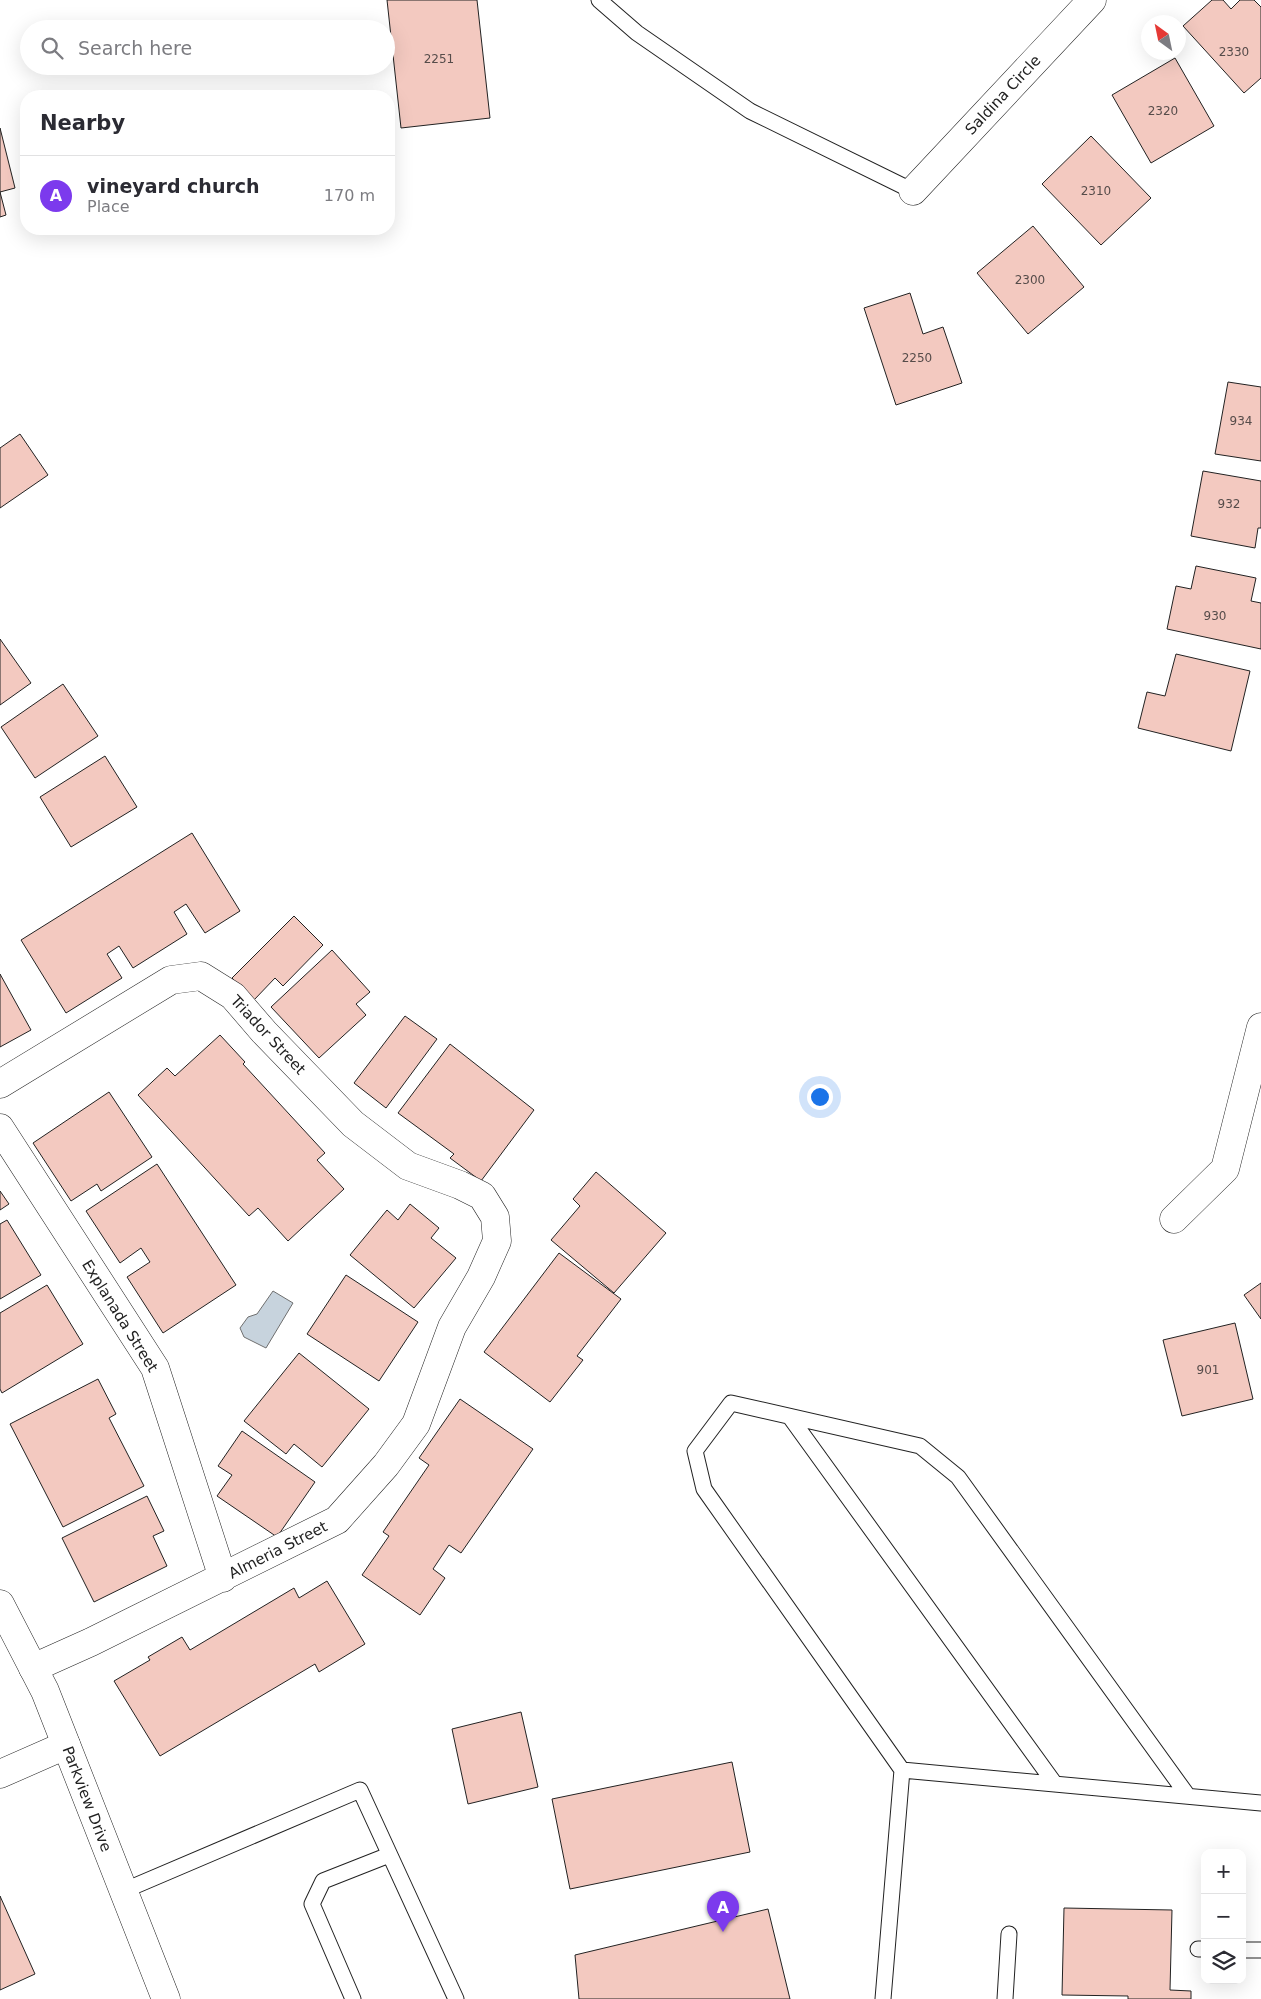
<!DOCTYPE html>
<meta charset="utf-8">
<style>
:root{--surface:#fff;--page:#f2f2f3;--text:#2b2b33;--muted:#7c7c81;--line:#e1e1e2;--accent:#7c3aed}
body{margin:0;font-family:"DejaVu Sans",sans-serif;background:var(--page);color:var(--text)}
.controls{position:absolute;right:15px;bottom:15px;display:grid;overflow:hidden;border-radius:10px;box-shadow:0 5px 20px #0002}
.controls button{width:45px;height:45px;display:grid;place-items:center;padding:0;border:0;border-bottom:1px solid var(--line);background:var(--surface);color:var(--text);font:25px sans-serif}
.compass{position:absolute;left:1141px;top:15px;width:45px;height:45px;border-radius:50%;background:var(--surface);box-shadow:0 5px 20px #0002;rotate:327deg}
.you{position:absolute;left:819px;top:1096px;width:18px;height:18px;margin:-12px;border:4px solid #fff;border-radius:50%;background:#1a73e8;box-shadow:0 0 0 8px #1a73e833}
.badge{display:grid;place-items:center;width:32px;height:32px;border-radius:50%;background:var(--accent);color:#fff;font-size:16px;font-weight:700}
.pin{position:absolute;translate:-50% -41px;filter:drop-shadow(0 1px 2px #0008)}
.pin::after{content:'';position:absolute;top:26px;width:18px;height:15px;background:inherit;clip-path:polygon(0 0,100% 0,50% 100%)}
.list{margin:0;padding:0;list-style:none}
h2{display:flex;justify-content:space-between;align-items:center;height:65px;margin:0;padding:0 20px;font-size:21px}
h2 small{font-size:16px;font-weight:400;color:var(--muted)}
.list li{display:grid;grid-template-columns:32px 1fr auto;gap:15px;align-items:center;box-sizing:border-box;height:80px;padding:0 20px;border-top:1px solid var(--line)}
.list b{display:block;font-size:19px;white-space:nowrap}
.list p{margin:0;font-size:16px;white-space:nowrap;color:var(--muted)}
.list em{font-size:16px;font-style:normal;color:var(--muted)}
.icon{flex:none;width:28px;height:28px;fill:none;stroke:currentColor;stroke-width:2;stroke-linecap:round;stroke-linejoin:round}
.map{position:relative;flex:none;width:1261px;height:1999px;overflow:hidden}
.search{position:absolute;background:var(--surface);box-shadow:0 5px 20px #0002;left:20px;top:20px;width:375px;height:55px;display:flex;align-items:center;gap:12px;box-sizing:border-box;padding:0 18px;border-radius:28px;color:var(--muted);font-size:19px}
.panel{position:absolute;background:var(--surface);box-shadow:0 5px 20px #0002;left:20px;top:90px;width:375px;height:145px;border-radius:20px}
.map>svg:first-child{display:block}
</style>
<div class="map">
<svg width="1261" height="1999" viewBox="0 0 1261 1999">
<rect width="100%" height="100%" fill="#fff"/>
<path fill="#c7d3dd" stroke="#6f6f6f" d="M 273,1291 L 293,1303 L 266,1348 L 244,1337 L 240,1328 L 248,1317 L 257,1314 Z"/>
<path fill="#f3c9c0" stroke="#222" d="M 387,0 L 477,0 L 490,118 L 401,128 Z
M 1212,0 L 1223,0 L 1231,9 L 1240,0 L 1254,0 L 1261,7 L 1261,78 L 1244,93 L 1183,26 Z
M 1175,58 L 1214,126 L 1151,163 L 1112,95 Z
M 0,128 L 15,188 L 0,192 L 6,215 L 0,217 Z
M 1091,136 L 1151,198 L 1101,245 L 1042,184 Z
M 1033,226 L 1084,287 L 1028,334 L 977,273 Z
M 910,293 L 923,334 L 943,327 L 962,383 L 896,405 L 864,308 Z
M 1228,382 L 1261,387 L 1261,461 L 1215,454 Z
M 20,434 L 48,475 L 0,508 L 0,448 Z
M 1203,471 L 1261,481 L 1261,528 L 1258,528 L 1255,548 L 1191,536 Z
M 1196,566 L 1256,578 L 1251,601 L 1261,603 L 1261,649 L 1167,629 L 1176,586 L 1191,589 Z
M 0,639 L 31,683 L 0,705 Z
M 1176,654 L 1250,671 L 1231,751 L 1138,728 L 1147,692 L 1165,696 Z
M 63,684 L 98,736 L 35,778 L 1,727 Z
M 105,756 L 137,807 L 71,847 L 40,797 Z
M 192,833 L 240,911 L 205,933 L 186,904 L 174,912 L 187,934 L 133,968 L 119,946 L 107,954 L 122,978 L 66,1013 L 21,940 Z
M 294,916 L 323,945 L 283,986 L 275,978 L 254,1000 L 232,978 Z
M 332,950 L 370,992 L 356,1004 L 366,1015 L 319,1058 L 271,1007 Z
M 0,974 L 31,1030 L 0,1047 Z
M 405,1016 L 437,1039 L 386,1108 L 354,1083 Z
M 220,1035 L 245,1062 L 243,1064 L 325,1153 L 317,1160 L 344,1189 L 288,1241 L 258,1208 L 249,1216 L 138,1095 L 167,1068 L 175,1076 Z
M 450,1044 L 534,1110 L 481,1181 L 450,1158 L 454,1154 L 398,1113 Z
M 109,1092 L 152,1157 L 101,1191 L 97,1184 L 71,1201 L 33,1143 Z
M 157,1164 L 236,1285 L 163,1333 L 127,1277 L 150,1262 L 141,1248 L 120,1263 L 86,1211 Z
M 596,1172 L 666,1233 L 614,1293 L 551,1240 L 580,1206 L 573,1199 Z
M 0,1191 L 9,1204 L 0,1210 Z
M 410,1204 L 439,1228 L 431,1238 L 456,1258 L 414,1308 L 350,1255 L 387,1210 L 398,1220 Z
M 7,1220 L 41,1275 L 0,1299 L 0,1224 Z
M 559,1253 L 621,1299 L 577,1356 L 583,1360 L 550,1402 L 484,1352 Z
M 346,1275 L 418,1322 L 379,1381 L 307,1334 Z
M 1261,1283 L 1261,1319 L 1244,1295 Z
M 47,1285 L 83,1344 L 2,1393 L 0,1389 L 0,1313 Z
M 1235,1323 L 1253,1399 L 1182,1416 L 1163,1340 Z
M 299,1353 L 369,1409 L 322,1467 L 294,1444 L 286,1454 L 244,1421 Z
M 98,1379 L 116,1414 L 109,1418 L 144,1486 L 63,1527 L 10,1424 Z
M 460,1399 L 533,1449 L 461,1553 L 449,1545 L 433,1569 L 445,1578 L 420,1615 L 362,1575 L 389,1536 L 383,1532 L 429,1465 L 419,1458 Z
M 242,1431 L 315,1482 L 277,1537 L 217,1496 L 232,1475 L 218,1466 Z
M 147,1496 L 164,1531 L 153,1536 L 167,1566 L 94,1602 L 62,1538 Z
M 327,1581 L 365,1644 L 319,1672 L 315,1664 L 160,1756 L 114,1681 L 150,1660 L 148,1657 L 182,1637 L 190,1650 L 294,1588 L 299,1598 Z
M 521,1712 L 538,1787 L 468,1804 L 452,1729 Z
M 732,1762 L 750,1852 L 570,1889 L 552,1799 Z
M 0,1896 L 35,1974 L 0,1990 Z
M 1064,1908 L 1172,1910 L 1170,1990 L 1191,1991 L 1191,1999 L 1128,1999 L 1128,1996 L 1062,1995 Z
M 768,1909 L 790,1999 L 579,1999 L 575,1955 Z"/>
<g fill="none" stroke-linecap="round" stroke-linejoin="round">
<g stroke="#222" stroke-width="17">
<path id="service" d="M 599,0 L 637,33 L 750,111 L 913,191
M 790,1417 L 1055,1784
M 902,1770 L 704,1489 L 695,1451 L 731,1403 L 920,1446 L 958,1477 L 1188,1796
M 123,1891 L 360,1790 L 456,1999
M 1198,1949 L 1205,1949
M 1242,1950 L 1261,1950
M 353,1999 L 312,1904 L 323,1881 L 389,1855
M 883,1999 L 902,1770 L 1261,1803
M 1005,1999 L 1009,1934"/>
</g>
<g stroke="#222" stroke-width="29">
<path id="minor" d="M 913,191 L 1092,0
M 0,1084 L 171,980 L 201,976 L 233,996 L 264,1032 L 353,1124 L 408,1166 L 460,1185 L 482,1196 L 495,1217 L 497,1241 L 481,1277 L 452,1327 L 416,1424 L 386,1465 L 337,1520 L 91,1642 L 33,1668
M 0,1128 L 155,1368 L 223,1578
M 1174,1219 L 1225,1169 L 1261,1027
M 0,1774 L 66,1745"/>
</g>
<g stroke="#222" stroke-width="29">
<path id="tertiary" d="M 0,1604 L 45,1691 L 166,1999"/>
</g>
<use href="#service" stroke="#fff" stroke-width="15"/>
<use href="#minor" stroke="#fff" stroke-width="28"/>
<use href="#tertiary" stroke="#fff" stroke-width="28"/>
</g>
<g text-anchor="middle" stroke-width="4" stroke-linejoin="round" paint-order="stroke">
<g font-size="12" fill="#564c4a">
<text x="1234" y="56">2330</text>
<text x="439" y="63">2251</text>
<text x="1163" y="115">2320</text>
<text x="1096" y="195">2310</text>
<text x="1030" y="284">2300</text>
<text x="917" y="362">2250</text>
<text x="1241" y="425">934</text>
<text x="1229" y="508">932</text>
<text x="1215" y="620">930</text>
<text x="1208" y="1374">901</text>
</g>
<g font-size="15" fill="#222" stroke="#fff">
<text transform="translate(1003 95) rotate(-47)" y="5">Saldina Circle</text>
<text transform="translate(268 1035) rotate(47)" y="5">Triador Street</text>
<text transform="translate(120 1316) rotate(58)" y="5">Explanada Street</text>
<text transform="translate(278 1550) rotate(-27)" y="5">Almeria Street</text>
<text transform="translate(87 1799) rotate(69)" y="5">Parkview Drive</text>
</g>
</g>
</svg>
<div class="controls">
<button>+</button>
<button>−</button>
<button><svg class="icon" aria-label="layers" viewBox="0 0 24 24"><path d="M12 4l9 5-9 5-9-5zM3 14l9 5 9-5"/></svg></button>
</div>
<svg class="compass" viewBox="-18 -18 36 36"><path d="M0-13l5 13h-10z" fill="#e53935"/><path d="M0 13l5-13h-10z" fill="#7c7c81"/></svg>
<div class="you"></div>
<div class="pin badge" style="left:723px;top:1932px">A</div>
<div class="search"><svg class="icon" aria-label="search" viewBox="0 0 24 24"><circle cx="10" cy="10" r="6"/><path d="M15 15l6 6"/></svg>Search here</div>
<section class="panel">
<h2>Nearby<small></small></h2>
<ul class="list">
<li><span class="badge">A</span><div><b>vineyard church</b><p>Place</p></div><em>170 m</em></li>
</ul>
</section>
</div>
